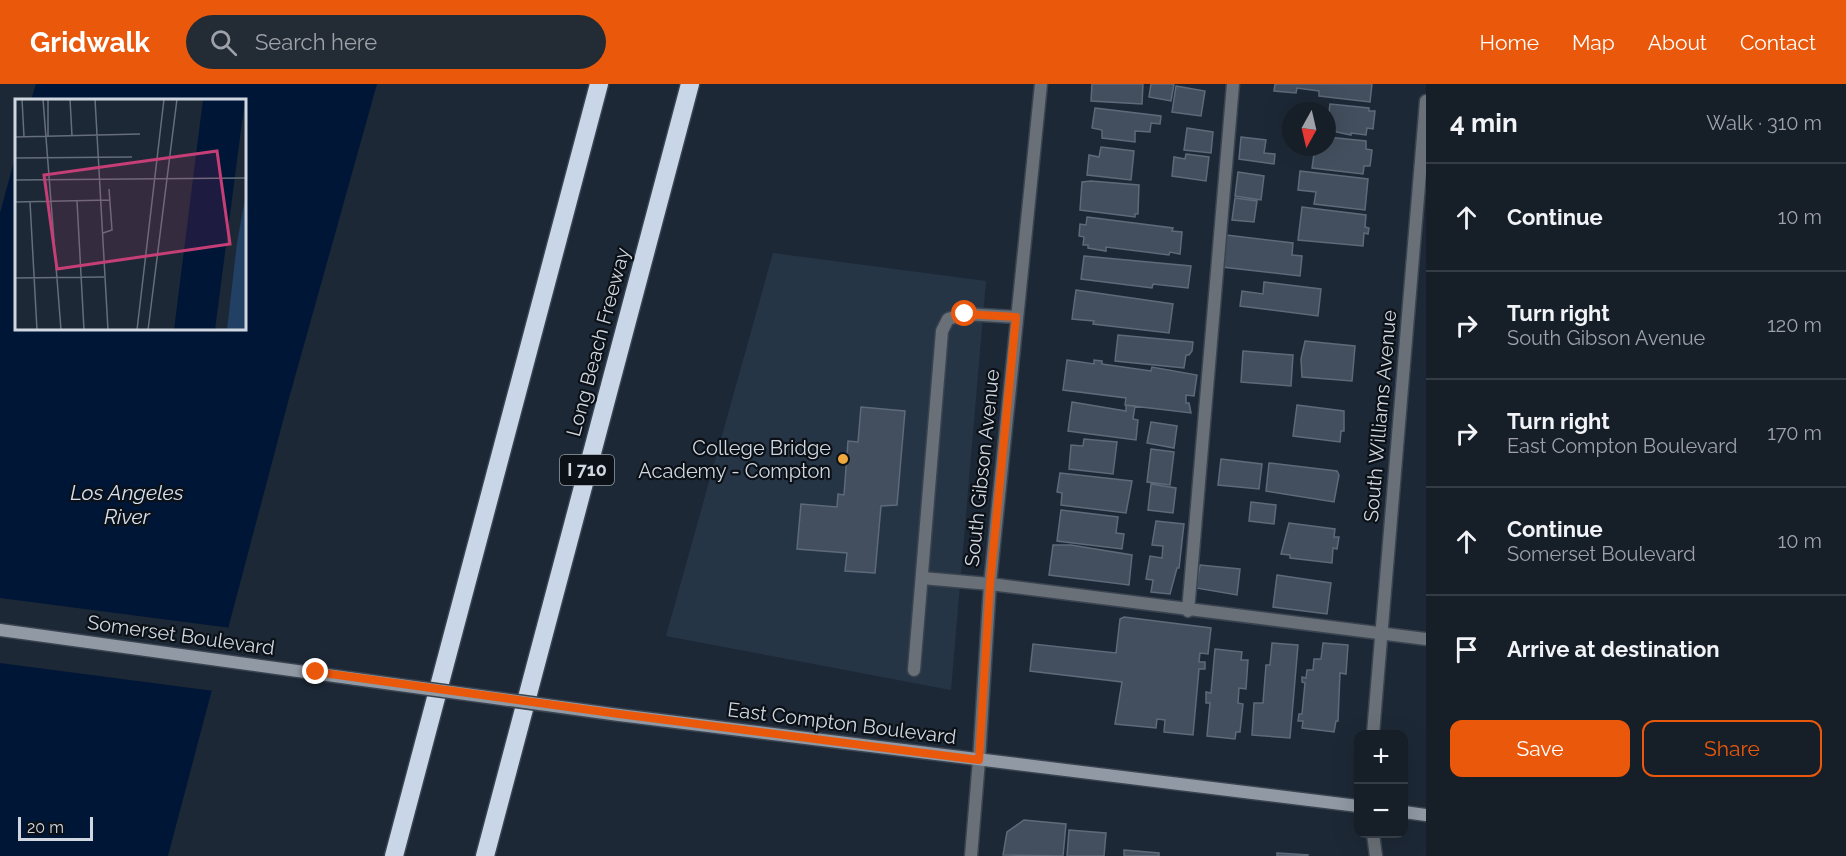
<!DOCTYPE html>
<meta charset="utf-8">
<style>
:root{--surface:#161e28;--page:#232b34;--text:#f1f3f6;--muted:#9ea2a8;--line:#353c45;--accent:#ea580c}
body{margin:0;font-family:Raleway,sans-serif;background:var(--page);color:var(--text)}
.controls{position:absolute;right:18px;bottom:18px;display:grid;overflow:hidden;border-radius:12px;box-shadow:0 6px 24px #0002}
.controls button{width:54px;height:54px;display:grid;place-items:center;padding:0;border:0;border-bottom:2px solid var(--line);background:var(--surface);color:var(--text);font:30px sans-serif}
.compass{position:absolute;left:1282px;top:18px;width:54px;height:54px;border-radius:50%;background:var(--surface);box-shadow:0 6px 24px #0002;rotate:188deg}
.scale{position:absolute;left:18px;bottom:15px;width:75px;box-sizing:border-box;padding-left:6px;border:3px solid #d0d7e0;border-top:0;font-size:16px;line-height:21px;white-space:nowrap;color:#d0d7e0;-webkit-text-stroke:4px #0c1117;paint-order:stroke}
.stop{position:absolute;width:18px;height:18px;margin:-14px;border:4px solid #ea580c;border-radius:50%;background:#fff}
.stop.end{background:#ea580c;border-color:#fff;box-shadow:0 2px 6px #0008}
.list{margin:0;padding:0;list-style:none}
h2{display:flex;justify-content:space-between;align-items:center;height:78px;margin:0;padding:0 24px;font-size:26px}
h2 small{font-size:20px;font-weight:400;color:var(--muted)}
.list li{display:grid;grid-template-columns:39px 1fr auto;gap:18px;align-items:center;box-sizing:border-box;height:108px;padding:0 24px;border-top:2px solid var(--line)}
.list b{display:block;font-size:22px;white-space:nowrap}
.list p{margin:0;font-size:20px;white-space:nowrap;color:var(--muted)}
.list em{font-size:20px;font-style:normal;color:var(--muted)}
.actions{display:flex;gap:12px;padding:18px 24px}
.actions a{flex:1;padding:14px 0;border:2px solid var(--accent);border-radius:12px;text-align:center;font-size:21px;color:var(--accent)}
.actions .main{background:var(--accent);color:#fff}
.icon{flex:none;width:33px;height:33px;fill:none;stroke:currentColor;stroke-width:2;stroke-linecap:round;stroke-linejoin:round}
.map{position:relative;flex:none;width:1426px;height:772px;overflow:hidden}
header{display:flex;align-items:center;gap:36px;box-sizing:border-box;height:84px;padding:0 30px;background:var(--accent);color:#fff}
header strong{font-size:28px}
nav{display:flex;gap:33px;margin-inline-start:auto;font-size:21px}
.search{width:420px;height:54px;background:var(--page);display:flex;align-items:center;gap:15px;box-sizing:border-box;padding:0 21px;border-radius:33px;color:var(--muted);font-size:22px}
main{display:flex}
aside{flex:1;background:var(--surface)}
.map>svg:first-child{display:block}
</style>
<header>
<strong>Gridwalk</strong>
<div class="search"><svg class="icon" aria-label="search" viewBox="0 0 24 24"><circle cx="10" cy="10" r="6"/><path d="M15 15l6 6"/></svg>Search here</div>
<nav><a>Home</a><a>Map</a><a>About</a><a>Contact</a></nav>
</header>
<main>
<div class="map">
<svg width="1426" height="772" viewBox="0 0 1426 772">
<rect width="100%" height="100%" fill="#1d2836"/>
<path fill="#263546" d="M 773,169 L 986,197 L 951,606 L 666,552 Z"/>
<path fill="#001636" d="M 36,0 L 377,0 L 288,318 L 168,772 L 0,772 L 0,129 L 16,70 L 16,244 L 244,244 L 244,16 L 31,16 Z"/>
<path fill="#1d2836" d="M 0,514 L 231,544 L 214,607 L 0,579 Z"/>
<path fill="#434f5e" stroke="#5d6a79" stroke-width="1.5" d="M 1092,0 L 1143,0 L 1142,20 L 1091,17 Z
M 1151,0 L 1174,0 L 1171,17 L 1149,13 Z
M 1275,0 L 1372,0 L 1370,18 L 1319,12 L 1319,7 L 1297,4 L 1296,9 L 1274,7 Z
M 1176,2 L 1205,7 L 1201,32 L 1172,28 Z
M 1330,20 L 1369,24 L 1369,27 L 1375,27 L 1373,45 L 1367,44 L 1366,51 L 1351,49 L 1351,51 L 1327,46 Z
M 1095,24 L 1161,32 L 1160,40 L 1151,39 L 1150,48 L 1135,47 L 1135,58 L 1102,54 L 1102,46 L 1092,44 Z
M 1187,44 L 1213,48 L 1211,69 L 1184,66 Z
M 1241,53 L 1266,56 L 1264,69 L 1275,70 L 1274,80 L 1239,75 Z
M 1327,53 L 1366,57 L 1366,65 L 1372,66 L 1370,82 L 1364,82 L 1363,90 L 1312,84 L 1315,63 L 1327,63 Z
M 1101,63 L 1134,67 L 1131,96 L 1087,91 L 1089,71 L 1099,73 Z
M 1186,70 L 1209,73 L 1206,97 L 1172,92 L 1174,73 L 1185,75 Z
M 1300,87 L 1368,95 L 1365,126 L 1314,120 L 1316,108 L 1298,106 Z
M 1238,88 L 1264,92 L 1261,116 L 1235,112 Z
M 1091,97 L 1139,101 L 1138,130 L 1135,130 L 1135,133 L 1080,126 L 1082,98 Z
M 1235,114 L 1257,117 L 1254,138 L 1232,136 Z
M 1302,123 L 1366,131 L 1365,143 L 1369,144 L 1368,150 L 1364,149 L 1363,162 L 1298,156 Z
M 1087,133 L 1173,144 L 1172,147 L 1182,148 L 1180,170 L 1170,168 L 1169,171 L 1106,163 L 1106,167 L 1088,164 L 1088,161 L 1083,161 L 1084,153 L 1079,152 L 1080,140 L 1086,141 Z
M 1226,151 L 1293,159 L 1292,171 L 1302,172 L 1300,192 L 1222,183 Z
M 1084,172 L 1191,182 L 1188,204 L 1153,200 L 1152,204 L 1081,195 Z
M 1264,198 L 1321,205 L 1318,232 L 1240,222 L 1242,207 L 1263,210 Z
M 1076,206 L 1173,220 L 1169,249 L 1093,240 L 1094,237 L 1072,235 Z
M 1118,251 L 1193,258 L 1192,267 L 1189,271 L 1186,271 L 1184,284 L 1115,277 Z
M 1305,257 L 1355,262 L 1352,297 L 1302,293 L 1301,275 Z
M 1243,267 L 1293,271 L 1291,302 L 1241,298 Z
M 1067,276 L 1094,280 L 1094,276 L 1102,277 L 1102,280 L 1151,287 L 1152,283 L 1197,291 L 1194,312 L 1186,311 L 1186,319 L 1189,319 L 1191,329 L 1125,321 L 1126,314 L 1063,306 Z
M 1072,318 L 1126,327 L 1126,321 L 1135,322 L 1133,335 L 1138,336 L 1136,356 L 1068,347 Z
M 1297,321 L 1344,327 L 1344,347 L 1341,347 L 1340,358 L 1293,352 Z
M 861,323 L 905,327 L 897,421 L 881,422 L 875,489 L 845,487 L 847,469 L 797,465 L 801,420 L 837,423 L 838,410 L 844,411 L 848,357 L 858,358 Z
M 1151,338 L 1177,342 L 1174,364 L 1147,359 Z
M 1084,355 L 1117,358 L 1113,390 L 1069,385 L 1071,361 L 1083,362 Z
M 1151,365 L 1174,368 L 1170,401 L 1147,398 Z
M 1221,375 L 1262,380 L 1259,405 L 1218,401 Z
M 1269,379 L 1337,387 L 1339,391 L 1334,418 L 1266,407 Z
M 1060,389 L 1132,397 L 1126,429 L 1061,421 L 1062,409 L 1057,408 Z
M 1151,400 L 1176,404 L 1173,429 L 1148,426 Z
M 1251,418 L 1276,421 L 1274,440 L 1249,437 Z
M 1061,426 L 1118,433 L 1116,449 L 1124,450 L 1122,465 L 1057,457 Z
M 1156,437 L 1184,440 L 1179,484 L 1177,484 L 1170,510 L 1151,508 L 1153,496 L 1146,495 L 1150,472 L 1162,474 L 1163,462 L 1152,461 Z
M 1289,439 L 1335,445 L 1334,453 L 1339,453 L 1337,465 L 1333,464 L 1332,479 L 1290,474 L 1290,471 L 1281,470 Z
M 1053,461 L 1071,461 L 1132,471 L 1129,501 L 1049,491 Z
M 1200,481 L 1240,485 L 1237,511 L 1196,504 Z
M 1277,491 L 1331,499 L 1327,530 L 1273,523 Z
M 1124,533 L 1211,544 L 1208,570 L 1200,569 L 1199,578 L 1205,578 L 1205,585 L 1199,585 L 1193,651 L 1164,648 L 1165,636 L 1157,635 L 1156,644 L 1115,640 L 1122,598 L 1030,587 L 1033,560 L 1116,569 L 1120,535 Z
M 1272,559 L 1298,561 L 1290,654 L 1252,651 L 1254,619 L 1263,619 L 1266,581 L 1270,581 Z
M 1323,559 L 1348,561 L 1346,590 L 1340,589 L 1338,637 L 1336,637 L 1334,648 L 1302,644 L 1303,637 L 1298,637 L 1299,630 L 1302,630 L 1305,599 L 1302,598 L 1302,593 L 1306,594 L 1307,586 L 1313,586 L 1314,575 L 1321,575 Z
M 1215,565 L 1242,568 L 1241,576 L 1248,576 L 1246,605 L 1239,604 L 1238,619 L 1243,620 L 1240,648 L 1236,648 L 1235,655 L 1207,652 L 1210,619 L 1206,619 L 1206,608 L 1211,609 Z
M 1024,736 L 1066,740 L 1063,772 L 1003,771 L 1007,748 Z
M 1069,746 L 1106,749 L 1104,772 L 1067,772 Z
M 1124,766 L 1159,769 L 1159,772 L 1124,772 Z
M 1277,769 L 1308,771 L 1307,772 L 1277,772 Z"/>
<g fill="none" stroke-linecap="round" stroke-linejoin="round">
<g stroke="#3a4451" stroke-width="15">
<path id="service" d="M 922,494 L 990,500 L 1426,555
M 1188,527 L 1233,0
M 914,586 L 942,247 L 948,235 L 965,230 L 1016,233"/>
</g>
<g stroke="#3a4451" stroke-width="15">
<path id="minor" d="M 1373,650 L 1426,17
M 979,676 L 990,500 L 1041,0
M 1373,750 L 1376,772"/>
</g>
<g stroke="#3a4451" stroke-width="15">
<path id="tertiary" d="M 971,772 L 979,676"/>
</g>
<g stroke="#3a4451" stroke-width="15">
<path id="secondary" d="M 0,546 L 356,595
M 619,631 L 1358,722
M 1404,728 L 1426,731"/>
</g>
<g stroke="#3a4451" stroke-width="21">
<path id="motorway" d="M 394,772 L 599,0
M 485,772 L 690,0"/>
</g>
<use href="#service" stroke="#6a7077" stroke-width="12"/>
<use href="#minor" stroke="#6a7077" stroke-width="12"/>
<use href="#tertiary" stroke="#6a7077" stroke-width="12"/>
<use href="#secondary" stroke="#9099a4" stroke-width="12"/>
<use href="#motorway" stroke="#c8d6e8" stroke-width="18"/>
<g stroke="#3a4451" stroke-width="15" stroke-linecap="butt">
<path id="secondary-bridge" d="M 356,595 L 619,631"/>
</g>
<use href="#secondary-bridge" stroke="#9099a4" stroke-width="12"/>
</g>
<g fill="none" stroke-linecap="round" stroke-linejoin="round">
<path stroke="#ea580c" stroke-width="8" d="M 316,588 L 619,630 L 979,676 L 990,500 L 1016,233 L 965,230"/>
</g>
<circle fill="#eea83c" stroke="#0c1117" stroke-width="2" cx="843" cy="375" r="6"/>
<g text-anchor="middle" stroke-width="4.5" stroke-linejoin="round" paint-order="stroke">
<rect fill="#0c1117" stroke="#959ca4" stroke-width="1.5" x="560" y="371" width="54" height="30" rx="4.5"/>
<g font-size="18" font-weight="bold" fill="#d0d7e0">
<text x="587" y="392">I 710</text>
</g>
<g font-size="20" fill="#d0d7e0" stroke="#0c1117">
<text transform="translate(598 258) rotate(-75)" y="7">Long Beach Freeway</text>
<text transform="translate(1380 332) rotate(-85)" y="7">South Williams Avenue</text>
<text transform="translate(982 384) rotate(-84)" y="7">South Gibson Avenue</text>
<text transform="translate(181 551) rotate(8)" y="7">Somerset Boulevard</text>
<text transform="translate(842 639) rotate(7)" y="7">East Compton Boulevard</text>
</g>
<g font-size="20" fill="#d0d7e0" stroke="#0c1117" text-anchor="end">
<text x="831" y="371">College Bridge<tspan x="831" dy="23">Academy - Compton</tspan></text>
</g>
<g font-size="21" font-style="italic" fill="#d6e2f1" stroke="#0c1117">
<text x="127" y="416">Los Angeles<tspan x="127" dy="24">River</tspan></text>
</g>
</g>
<g transform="translate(15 15)">
<rect width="231" height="231" fill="#1d2836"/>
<path d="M 231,94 L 231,231 L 212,231 L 222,144 Z" fill="#224064"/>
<path d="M 188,0 L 230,0 L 200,231 L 159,231 Z" fill="#001636"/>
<path fill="none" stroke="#656e7a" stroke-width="1.5" d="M 7,0 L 9,38M 28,0 L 46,231M 55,0 L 57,37M 80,0 L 93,231M 33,37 L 33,0M 0,38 L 125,35M 0,59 L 117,58M 0,81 L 231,79M 62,102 L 69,231M 0,103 L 95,101M 15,103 L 22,231M 88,134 L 97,131 L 94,90M 0,179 L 89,178M 122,231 L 149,0M 133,231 L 162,0"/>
<path fill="#c53e76" fill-opacity="0.15" stroke="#c53e76" stroke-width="3" d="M 202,52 L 215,145 L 42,170 L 29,76 Z"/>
<rect width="231" height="231" fill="none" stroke="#d0d7e0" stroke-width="3"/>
</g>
</svg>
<div class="controls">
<button>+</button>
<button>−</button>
</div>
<svg class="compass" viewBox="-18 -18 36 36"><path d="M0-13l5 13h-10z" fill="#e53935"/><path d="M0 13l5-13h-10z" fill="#9ea2a8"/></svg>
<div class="scale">20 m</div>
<div class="stop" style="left:965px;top:230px"></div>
<div class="stop end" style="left:316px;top:588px"></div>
</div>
<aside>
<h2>4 min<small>Walk · 310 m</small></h2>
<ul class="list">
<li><svg class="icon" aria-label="ahead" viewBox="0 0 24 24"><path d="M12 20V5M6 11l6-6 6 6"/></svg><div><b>Continue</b></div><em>10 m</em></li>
<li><svg class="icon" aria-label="right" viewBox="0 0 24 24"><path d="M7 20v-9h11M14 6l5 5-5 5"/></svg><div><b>Turn right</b><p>South Gibson Avenue</p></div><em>120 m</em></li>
<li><svg class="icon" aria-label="right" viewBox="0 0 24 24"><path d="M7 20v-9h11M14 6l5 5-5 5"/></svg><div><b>Turn right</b><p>East Compton Boulevard</p></div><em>170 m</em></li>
<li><svg class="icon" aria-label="ahead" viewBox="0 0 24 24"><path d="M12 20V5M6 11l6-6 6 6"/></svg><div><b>Continue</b><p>Somerset Boulevard</p></div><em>10 m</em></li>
<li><svg class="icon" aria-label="arrive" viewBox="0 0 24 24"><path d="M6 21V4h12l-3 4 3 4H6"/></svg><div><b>Arrive at destination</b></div></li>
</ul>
<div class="actions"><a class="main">Save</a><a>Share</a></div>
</aside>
</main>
